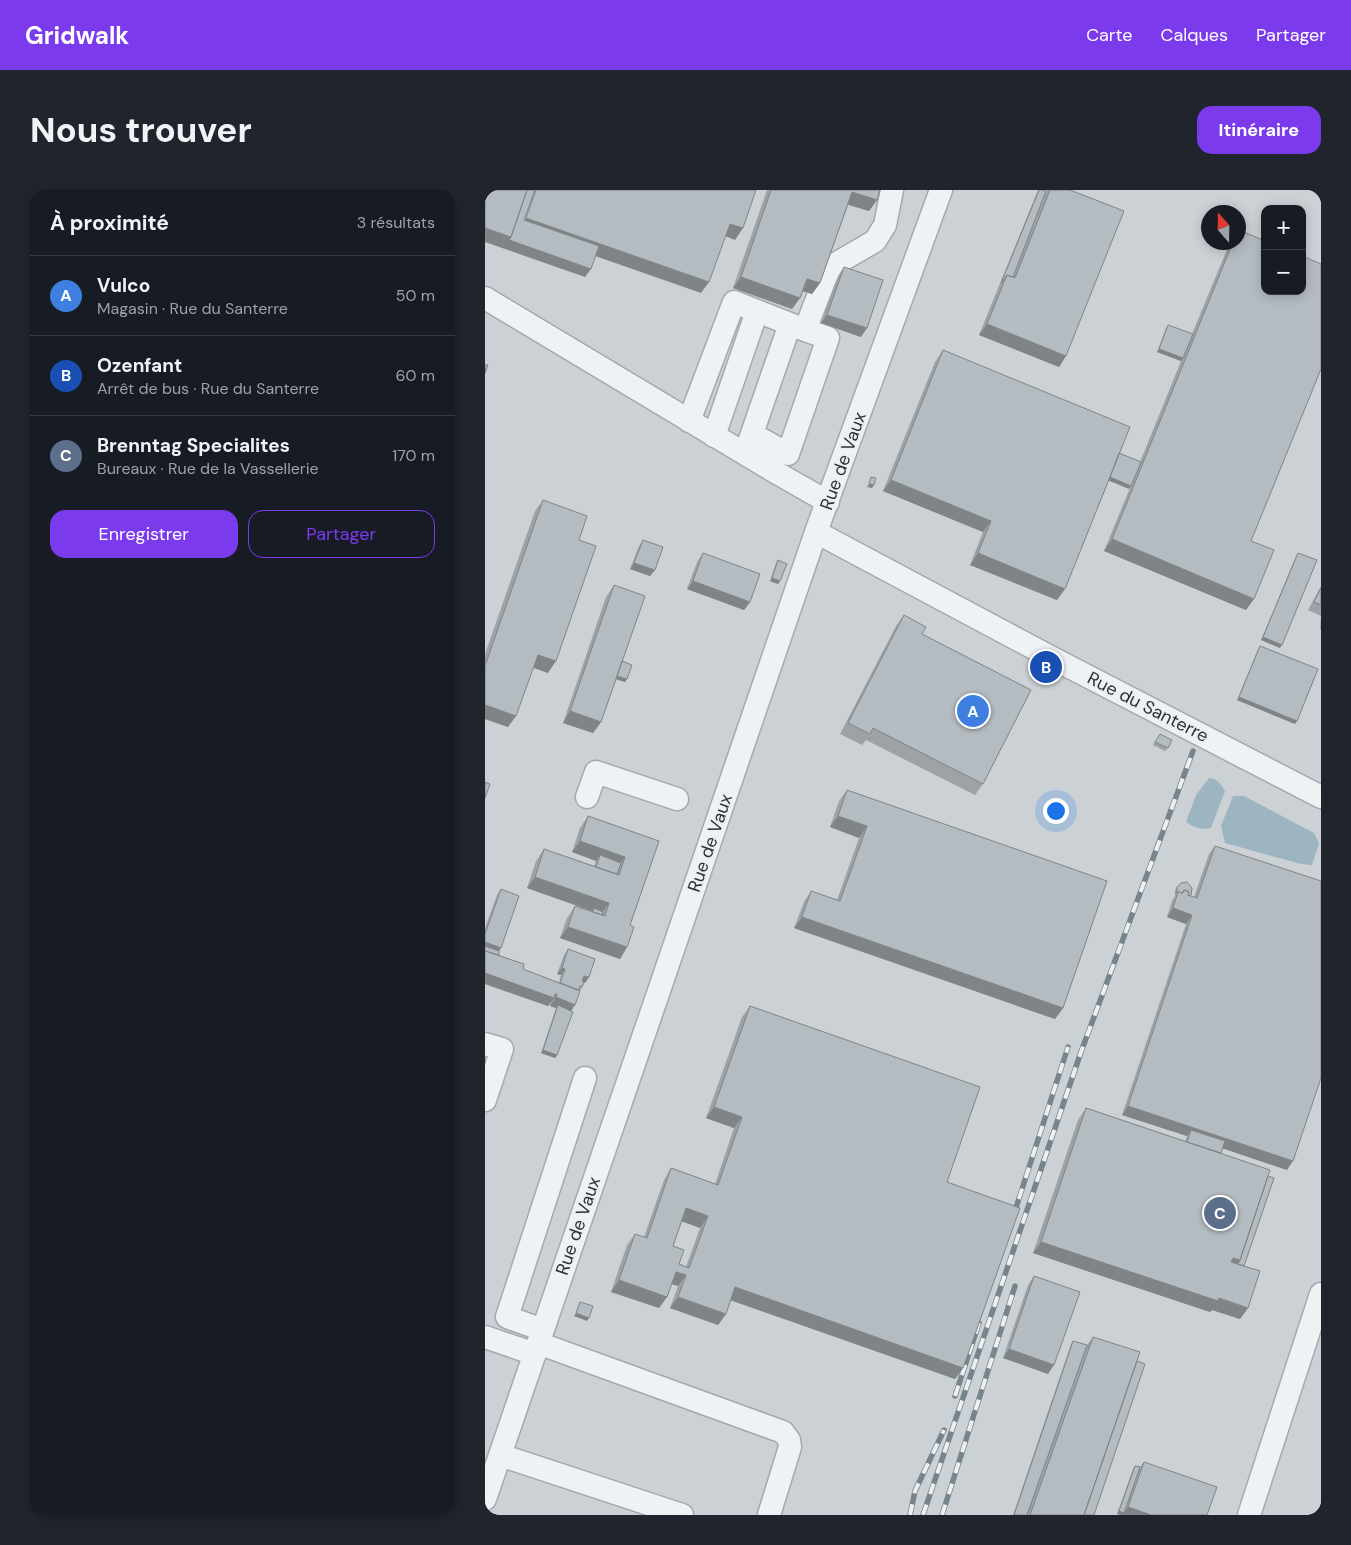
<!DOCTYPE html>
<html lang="fr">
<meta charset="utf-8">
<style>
:root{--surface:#171b24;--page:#20242c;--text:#f1f3f6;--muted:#9ea1a6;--line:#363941;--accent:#7c3aed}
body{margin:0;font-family:"DM Sans",sans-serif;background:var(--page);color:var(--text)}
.controls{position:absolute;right:15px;top:15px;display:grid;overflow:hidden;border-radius:10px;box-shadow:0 2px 12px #0003}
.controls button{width:45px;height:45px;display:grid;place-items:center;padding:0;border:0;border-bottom:1px solid var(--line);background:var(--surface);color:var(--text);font:25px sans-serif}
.compass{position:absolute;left:716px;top:15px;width:45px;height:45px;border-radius:50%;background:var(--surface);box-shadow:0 2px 12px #0003;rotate:340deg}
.you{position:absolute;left:570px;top:620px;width:18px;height:18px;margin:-12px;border:4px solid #fff;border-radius:50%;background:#1a73e8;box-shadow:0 0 0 8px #1a73e833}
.badge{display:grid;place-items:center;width:32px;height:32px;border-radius:50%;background:var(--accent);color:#fff;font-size:16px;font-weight:700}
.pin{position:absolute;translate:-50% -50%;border:2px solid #fff;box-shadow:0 1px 5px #0006}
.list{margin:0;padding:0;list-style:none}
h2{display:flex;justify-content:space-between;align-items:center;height:65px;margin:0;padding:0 20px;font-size:21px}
h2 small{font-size:16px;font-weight:400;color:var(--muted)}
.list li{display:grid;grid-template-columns:32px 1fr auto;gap:15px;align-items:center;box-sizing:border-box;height:80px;padding:0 20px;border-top:1px solid var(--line)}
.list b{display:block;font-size:19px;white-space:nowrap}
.list p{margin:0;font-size:16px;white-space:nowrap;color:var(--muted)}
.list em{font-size:16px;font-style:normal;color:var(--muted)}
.actions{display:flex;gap:10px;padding:15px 20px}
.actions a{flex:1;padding:11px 0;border:1px solid var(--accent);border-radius:15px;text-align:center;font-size:18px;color:var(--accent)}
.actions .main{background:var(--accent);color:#fff}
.map{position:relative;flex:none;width:836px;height:1325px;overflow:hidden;border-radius:15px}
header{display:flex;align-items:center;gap:30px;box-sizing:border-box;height:70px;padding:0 25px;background:var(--accent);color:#fff}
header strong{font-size:24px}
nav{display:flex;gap:28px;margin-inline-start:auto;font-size:18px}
.intro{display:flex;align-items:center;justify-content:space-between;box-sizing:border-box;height:120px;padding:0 30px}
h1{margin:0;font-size:35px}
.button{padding:12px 22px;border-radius:15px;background:var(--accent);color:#fff;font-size:18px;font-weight:700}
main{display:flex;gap:30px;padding:0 30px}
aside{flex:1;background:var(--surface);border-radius:15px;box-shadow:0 2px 12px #0003}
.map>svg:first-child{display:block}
</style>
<header>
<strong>Gridwalk</strong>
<nav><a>Carte</a><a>Calques</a><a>Partager</a></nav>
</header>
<div class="intro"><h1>Nous trouver</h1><a class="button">Itinéraire</a></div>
<main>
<aside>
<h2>À proximité<small>3 résultats</small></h2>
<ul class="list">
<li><span class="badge" style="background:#3f7fe0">A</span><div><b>Vulco</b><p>Magasin · Rue du Santerre</p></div><em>50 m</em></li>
<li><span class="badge" style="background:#1a4fb4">B</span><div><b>Ozenfant</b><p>Arrêt de bus · Rue du Santerre</p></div><em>60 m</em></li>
<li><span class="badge" style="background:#5c6f8a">C</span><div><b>Brenntag Specialites</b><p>Bureaux · Rue de la Vassellerie</p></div><em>170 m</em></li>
</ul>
<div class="actions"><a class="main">Enregistrer</a><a>Partager</a></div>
</aside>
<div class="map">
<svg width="836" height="1325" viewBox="0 0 836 1325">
<rect width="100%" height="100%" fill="#dde2e5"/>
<path fill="#cbd1d5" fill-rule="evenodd" d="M 0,0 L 836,0 L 836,1325 L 0,1325 ZM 780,19 L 817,19 L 817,101 L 780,101 ZM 724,22 L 754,22 L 754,52 L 724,52 Z"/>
<path fill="#9cb5c1" d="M 724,588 C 733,589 735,593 740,601 L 726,638 C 715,640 710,638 701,632 L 711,605 Z
M 748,606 L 759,606 L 829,643 L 834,653 L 827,675 L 816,674 L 740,653 L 736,636 Z"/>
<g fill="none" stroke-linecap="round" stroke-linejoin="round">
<g stroke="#a3aaae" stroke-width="25">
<path id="minor" d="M 0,108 L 292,283 L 343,312
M 204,231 L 249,112 L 320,140 L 341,86 L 352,73 L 390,51 L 400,35 L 407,0
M 267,244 L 303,264 L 343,148 L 320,140
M 229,246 L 272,121
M 262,258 L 305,134
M 331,342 L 573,471 L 836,607
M 102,607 L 111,582 L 192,609
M 0,854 L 17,859 L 0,910
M 58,1140 L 22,1127 L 100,888
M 0,1147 L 50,1164
M 53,1153 L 298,1242 L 304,1250 L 305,1257 L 284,1325
M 15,1265 L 197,1325
M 0,1309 L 331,342 L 456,0
M 764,1325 L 836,1104"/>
</g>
<use href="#minor" stroke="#eff2f4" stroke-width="22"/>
<g stroke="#78848c" stroke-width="5.5">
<path id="rail" d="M 527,1030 L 583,857
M 470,1206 L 494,1133
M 425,1325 L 430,1301 L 459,1240
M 438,1325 L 596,862 L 708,561
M 457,1325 L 530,1096"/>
</g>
<use href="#rail" stroke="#ecf0f3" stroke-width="4" stroke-dasharray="11" stroke-linecap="butt"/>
</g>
<path fill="#9ca2a6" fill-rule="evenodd" d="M 282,0 L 395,0 L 392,10 L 384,21 L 363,15 L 335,93 L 327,104 L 318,101 L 315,108 L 307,119 L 248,98 Z
M 553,0 L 561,2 L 562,0 L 585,0 L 581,166 L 574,177 L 494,145 Z
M 745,52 L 754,52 L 766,351 L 761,420 L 619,361 L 645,298 L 624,290 L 572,410 L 485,375 L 498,342 L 398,301 L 450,172 L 458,160 L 634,263 L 655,272 L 696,171 L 672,162 L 681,138 L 683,135 L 707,144 Z
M 359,77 L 376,147 L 336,133 L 353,86 Z
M 58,310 L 94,350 L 63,483 L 48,478 L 23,537 L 0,529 L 0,464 L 50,321 Z
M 158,350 L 170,380 L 165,386 L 145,379 L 154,356 Z
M 218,363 L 265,412 L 259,420 L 202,399 L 212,372 Z
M 813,363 L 795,458 L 776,450 L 811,366 Z
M 293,370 L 295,391 L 293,394 L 285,391 L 291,373 Z
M 129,395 L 137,471 L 142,489 L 140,492 L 131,489 L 116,532 L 108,543 L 78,533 L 121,407 Z
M 836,396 L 836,439 L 835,439 L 836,426 L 823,420 Z
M 419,425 L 498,594 L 490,605 L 381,550 L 377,555 L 355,544 L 411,436 Z
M 775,456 L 810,534 L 752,510 L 773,459 Z
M 675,544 L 683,558 L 680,561 L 668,555 Z
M 362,600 L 578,818 L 570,829 L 309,738 L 319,712 L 326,701 L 352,710 L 374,648 L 345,637 L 354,611 Z
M 103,626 L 174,651 L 145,735 L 142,757 L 135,769 L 75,748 L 82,728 L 90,716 L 107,722 L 107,721 L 42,698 L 51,671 L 59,659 L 109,676 L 111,671 L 87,662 L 95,638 Z
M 730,656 L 802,980 L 737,958 L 736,963 L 759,1076 L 763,1118 L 755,1129 L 727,1120 L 725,1122 L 548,1063 L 593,930 L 601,918 L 700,951 L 702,946 L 637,925 L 701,734 L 682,727 L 687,711 L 690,706 L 690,700 L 692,697 L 705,706 L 709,707 L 724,664 Z
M 16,699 L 14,765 L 38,779 L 74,793 L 76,785 L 72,784 L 79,765 L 83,759 L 104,787 L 100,793 L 99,793 L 95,801 L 86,821 L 72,865 L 70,868 L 56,863 L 71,818 L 65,816 L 66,813 L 63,816 L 0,794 L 0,738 L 12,705 Z
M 265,816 L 462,992 L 478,1178 L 470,1189 L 246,1110 L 241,1124 L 233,1135 L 185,1118 L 193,1096 L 186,1094 L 182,1107 L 174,1118 L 126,1102 L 142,1055 L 150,1044 L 159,1047 L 179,990 L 186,978 L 230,994 L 249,938 L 221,928 L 257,827 ZM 197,1031 L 215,1038 L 201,1077 L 194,1074 L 188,1056 Z
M 549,1086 L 563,1184 L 518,1168 L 543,1095 Z
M 608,1147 L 609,1325 L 528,1325 L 586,1154 L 588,1151 L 602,1155 Z
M 659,1272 L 722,1325 L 634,1325 L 632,1324 L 648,1279 L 650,1276 L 655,1277 Z"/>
<path fill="#7f8487" d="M 367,2 L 392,10 L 384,21 L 359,13 Z
M 41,28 L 224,92 L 216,103 L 33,39 Z
M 245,34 L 258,38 L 250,50 L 237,45 Z
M 0,38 L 26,47 L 106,79 L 100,87 L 0,52 Z
M 256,87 L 315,108 L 307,119 L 248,98 Z
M 322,89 L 335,93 L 327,104 L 314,100 Z
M 342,125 L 382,138 L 376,147 L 336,133 Z
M 502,134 L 581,166 L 574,177 L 494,145 Z
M 674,159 L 698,168 L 696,171 L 672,162 Z
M 623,286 L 646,296 L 644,299 L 620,289 Z
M 406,290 L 506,331 L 498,342 L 398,301 Z
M 384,294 L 389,295 L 387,298 L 382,297 Z
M 627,349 L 769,409 L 761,420 L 619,361 Z
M 493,363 L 580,399 L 572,410 L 485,375 Z
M 149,373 L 170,380 L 165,386 L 145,379 Z
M 287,388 L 295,391 L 293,394 L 285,391 Z
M 208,391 L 265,412 L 259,420 L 202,399 Z
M 778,447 L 797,455 L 795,458 L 776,450 Z
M 53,465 L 71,471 L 63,483 L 45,476 Z
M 129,485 L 142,489 L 140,492 L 127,488 Z
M 754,507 L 812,531 L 810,534 L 752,510 Z
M 0,515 L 31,526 L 23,537 L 0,529 Z
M 85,521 L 116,532 L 108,543 L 78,533 Z
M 353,626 L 382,636 L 374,648 L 345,637 Z
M 95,651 L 140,667 L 132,678 L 115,665 L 111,671 L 87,662 Z
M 50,687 L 124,713 L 116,724 L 109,718 L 107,721 L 42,698 Z
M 688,718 L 707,725 L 701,734 L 682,727 Z
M 317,727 L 578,818 L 570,829 L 309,738 Z
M 83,737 L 142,757 L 135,769 L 75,748 Z
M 0,752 L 16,758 L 12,764 L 0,760 Z
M 77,778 L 80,779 L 76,785 L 72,784 Z
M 0,783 L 72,804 L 63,816 L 0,794 Z
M 99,786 L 104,787 L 100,793 L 95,792 Z
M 71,807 L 90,815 L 84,824 L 73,815 L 71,818 L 65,816 Z
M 58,860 L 72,865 L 70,868 L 56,863 Z
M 643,916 L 808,971 L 802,980 L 704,947 L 706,940 L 702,946 L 637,925 Z
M 229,917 L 257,927 L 249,938 L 221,928 Z
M 201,1018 L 223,1026 L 215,1038 L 193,1030 Z
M 556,1052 L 763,1118 L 755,1129 L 727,1120 L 725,1122 L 548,1063 Z
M 748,1068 L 755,1070 L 753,1088 L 738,1083 Z
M 191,1082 L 201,1085 L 193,1096 L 183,1093 Z
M 134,1090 L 182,1107 L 174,1118 L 126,1102 Z
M 250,1097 L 478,1178 L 470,1189 L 242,1109 Z
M 193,1107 L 241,1124 L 233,1135 L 185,1118 Z
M 91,1123 L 104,1128 L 102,1131 L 89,1126 Z
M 524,1159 L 569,1175 L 563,1184 L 518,1168 Z
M 643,1317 L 666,1325 L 638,1325 Z
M 634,1321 L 639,1323 L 638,1325 L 632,1324 Z"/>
<path fill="#b5bcc1" stroke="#7f8487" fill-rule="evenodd" d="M 0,0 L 42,0 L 26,47 L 0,38 Z
M 42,0 L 50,0 L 39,30 L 114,56 L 106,79 L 24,50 L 26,47 Z
M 51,0 L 271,0 L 258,38 L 245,34 L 224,92 L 41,28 Z
M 286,0 L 395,0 L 392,10 L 367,2 L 335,93 L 322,89 L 315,108 L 256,87 Z
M 554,0 L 557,0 L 561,1 L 528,87 L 522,85 L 516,93 Z
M 565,0 L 585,0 L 639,21 L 581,166 L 502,134 L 522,85 L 530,88 Z
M 754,40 L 780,51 L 780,101 L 817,101 L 817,66 L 836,74 L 836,179 L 766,351 L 789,360 L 769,409 L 627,349 L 748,52 L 754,52 Z
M 359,77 L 398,90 L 382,138 L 342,125 Z
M 683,135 L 708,144 L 698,168 L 674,159 Z
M 458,160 L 645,237 L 580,399 L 493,363 L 506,331 L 406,290 Z
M 0,175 L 3,175 L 0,183 Z
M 634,263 L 656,272 L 646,296 L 625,287 Z
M 386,287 L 391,288 L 389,295 L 384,294 Z
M 58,310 L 102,326 L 94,350 L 111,356 L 71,471 L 53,465 L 31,526 L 0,515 L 0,476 Z
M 158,350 L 178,357 L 170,380 L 149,373 Z
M 218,363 L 275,384 L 265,412 L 208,391 Z
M 813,363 L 832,370 L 797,455 L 778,447 Z
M 293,370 L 302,374 L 295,391 L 287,388 Z
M 129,395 L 160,406 L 116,532 L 85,521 Z
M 836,398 L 836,415 L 829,412 Z
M 419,425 L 441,437 L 437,444 L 546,500 L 498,594 L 388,538 L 385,544 L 363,533 Z
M 775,456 L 833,479 L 812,531 L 754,507 Z
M 137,471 L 147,475 L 142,489 L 132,486 Z
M 675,544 L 687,550 L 683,558 L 670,552 Z
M 0,592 L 5,594 L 0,608 Z
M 362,600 L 622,691 L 578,818 L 317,727 L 326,701 L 355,711 L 382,636 L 353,626 Z
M 103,626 L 174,651 L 145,735 L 149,737 L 142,757 L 83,737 L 90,716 L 120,726 L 124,713 L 50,687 L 59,659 L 134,685 L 140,667 L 95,651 Z
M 730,656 L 836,691 L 836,888 L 808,971 L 643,916 L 707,725 L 688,718 L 693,702 L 698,703 L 699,700 L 704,702 L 703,705 L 712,708 Z
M 115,665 L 136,673 L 132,684 L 111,677 Z
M 702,692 L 707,698 L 706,705 L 705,706 L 703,705 L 704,702 L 699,700 L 697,703 L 693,702 L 692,703 L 692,697 L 696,693 Z
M 16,699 L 34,706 L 16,758 L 0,752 L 0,744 Z
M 109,718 L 118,722 L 117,725 L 108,722 Z
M 0,756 L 14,761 L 14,765 L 0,761 Z
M 83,759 L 110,769 L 104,787 L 99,786 L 97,791 L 99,792 L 97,797 L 95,796 L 94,800 L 75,793 L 80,779 L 77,778 Z
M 0,761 L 39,774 L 38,779 L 95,801 L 90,815 L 71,807 L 72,804 L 70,804 L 69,808 L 0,783 Z
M 73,815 L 88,822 L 72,865 L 58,860 Z
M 265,816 L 495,897 L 462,992 L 535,1018 L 478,1178 L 250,1097 L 241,1124 L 193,1107 L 201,1085 L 191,1082 L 182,1107 L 134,1090 L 150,1044 L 162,1048 L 186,978 L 233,995 L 257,927 L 229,917 ZM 201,1018 L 223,1026 L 204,1078 L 194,1074 L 199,1060 L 188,1056 Z
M 601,918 L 785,980 L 755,1070 L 748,1068 L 746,1072 L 775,1081 L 763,1118 L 734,1108 L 733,1111 L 556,1052 Z
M 706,940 L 740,951 L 736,963 L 702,952 Z
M 783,986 L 789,988 L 759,1076 L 753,1074 L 755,1070 Z
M 549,1086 L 595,1102 L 569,1175 L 524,1159 Z
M 95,1112 L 108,1116 L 104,1128 L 91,1123 Z
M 608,1147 L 655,1162 L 599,1325 L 545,1325 Z
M 588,1151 L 602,1155 L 542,1325 L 529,1325 Z
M 652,1171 L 660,1174 L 609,1325 L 599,1325 Z
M 659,1272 L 732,1297 L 722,1325 L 666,1325 L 643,1317 Z
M 650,1276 L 655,1277 L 639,1323 L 634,1321 Z"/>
<g text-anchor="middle" stroke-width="4" stroke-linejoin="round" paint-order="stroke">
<g font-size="18" fill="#283239" stroke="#ecf0f3">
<text transform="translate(358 271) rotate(-70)" y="6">Rue de Vaux</text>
<text transform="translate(663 517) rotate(27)" y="6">Rue du Santerre</text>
<text transform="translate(225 653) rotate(-71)" y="6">Rue de Vaux</text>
<text transform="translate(93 1036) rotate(-71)" y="6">Rue de Vaux</text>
</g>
</g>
</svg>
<div class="controls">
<button>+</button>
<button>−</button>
</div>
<svg class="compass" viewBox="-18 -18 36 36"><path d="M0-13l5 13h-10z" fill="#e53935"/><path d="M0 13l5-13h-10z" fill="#9ea1a6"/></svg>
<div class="you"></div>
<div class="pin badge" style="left:488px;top:521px;background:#3f7fe0">A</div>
<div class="pin badge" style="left:561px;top:477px;background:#1a4fb4">B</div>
<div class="pin badge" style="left:735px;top:1023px;background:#5c6f8a">C</div>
</div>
</main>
